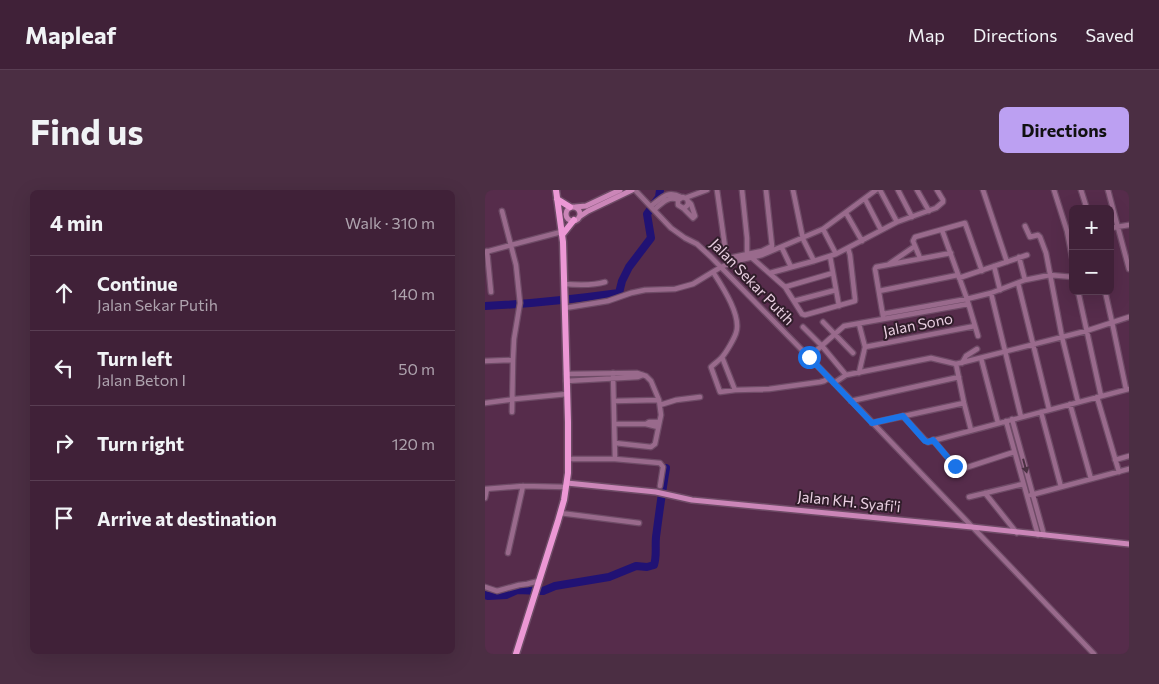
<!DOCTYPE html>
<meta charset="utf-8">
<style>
:root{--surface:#402138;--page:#4b2e43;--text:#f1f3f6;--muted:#aea3ae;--line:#593e53;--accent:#bca0f2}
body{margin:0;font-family:Commissioner,sans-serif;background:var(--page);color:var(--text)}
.controls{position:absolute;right:15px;top:15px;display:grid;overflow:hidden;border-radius:8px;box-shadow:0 5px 20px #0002}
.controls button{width:45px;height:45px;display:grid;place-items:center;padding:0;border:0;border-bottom:1px solid var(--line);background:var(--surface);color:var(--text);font:25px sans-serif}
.stop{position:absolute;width:15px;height:15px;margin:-11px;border:4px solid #1a73e8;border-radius:50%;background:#fff}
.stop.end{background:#1a73e8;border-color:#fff;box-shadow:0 1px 5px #0008}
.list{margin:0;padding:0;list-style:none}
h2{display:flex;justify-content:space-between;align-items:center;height:65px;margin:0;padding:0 20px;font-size:21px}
h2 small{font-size:16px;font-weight:400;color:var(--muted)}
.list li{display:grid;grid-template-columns:32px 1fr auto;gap:15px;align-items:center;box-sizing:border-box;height:75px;padding:0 20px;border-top:1px solid var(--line)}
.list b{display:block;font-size:19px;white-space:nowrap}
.list p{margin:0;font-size:16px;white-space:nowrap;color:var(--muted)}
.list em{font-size:16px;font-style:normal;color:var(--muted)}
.icon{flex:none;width:28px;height:28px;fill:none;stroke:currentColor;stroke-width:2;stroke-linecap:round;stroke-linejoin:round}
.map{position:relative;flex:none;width:644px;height:464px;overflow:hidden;border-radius:8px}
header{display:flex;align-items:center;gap:30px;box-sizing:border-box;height:70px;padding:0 25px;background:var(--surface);border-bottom:1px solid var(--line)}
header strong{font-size:24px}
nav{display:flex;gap:28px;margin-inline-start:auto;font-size:18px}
.intro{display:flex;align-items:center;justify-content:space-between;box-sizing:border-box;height:120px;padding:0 30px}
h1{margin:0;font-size:35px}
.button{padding:12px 22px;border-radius:8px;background:var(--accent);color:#111;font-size:18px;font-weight:700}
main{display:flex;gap:30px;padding:0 30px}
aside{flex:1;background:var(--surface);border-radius:8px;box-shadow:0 5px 20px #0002}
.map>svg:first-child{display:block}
</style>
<header>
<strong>Mapleaf</strong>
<nav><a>Map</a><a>Directions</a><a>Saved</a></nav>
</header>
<div class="intro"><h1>Find us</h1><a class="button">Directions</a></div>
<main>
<aside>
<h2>4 min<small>Walk · 310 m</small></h2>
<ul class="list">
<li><svg class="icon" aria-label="ahead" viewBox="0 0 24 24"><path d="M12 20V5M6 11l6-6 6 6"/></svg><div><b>Continue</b><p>Jalan Sekar Putih</p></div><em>140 m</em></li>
<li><svg class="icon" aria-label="left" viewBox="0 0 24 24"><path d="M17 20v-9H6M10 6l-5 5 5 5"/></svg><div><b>Turn left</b><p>Jalan Beton I</p></div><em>50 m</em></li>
<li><svg class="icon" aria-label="right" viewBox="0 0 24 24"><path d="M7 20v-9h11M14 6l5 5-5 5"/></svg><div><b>Turn right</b></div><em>120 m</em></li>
<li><svg class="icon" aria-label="arrive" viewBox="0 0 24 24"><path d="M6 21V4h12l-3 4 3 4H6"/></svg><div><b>Arrive at destination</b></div></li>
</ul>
</aside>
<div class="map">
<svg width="644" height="464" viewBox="0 0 644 464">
<rect width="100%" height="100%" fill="#562c4b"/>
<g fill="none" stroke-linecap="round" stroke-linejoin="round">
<path stroke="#211274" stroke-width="8" d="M 0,116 C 45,114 90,109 134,103 L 137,91 L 144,77 L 166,48 L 162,24 L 174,7 L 175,0
M 0,405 L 3,406 L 21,405 L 32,400 L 58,401 L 70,396 L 124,387 L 151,376 L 162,377 L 169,375 C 172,366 170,357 171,347 C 174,324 177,301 181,278"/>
<g stroke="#6e4b66" stroke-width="7">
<path id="minor" d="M 150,0 L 186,38 L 200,48 L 212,54 L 226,67 L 362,206 L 609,464
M 232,0 L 241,64 L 244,68 L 277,61 L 287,56 L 281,0
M 257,0 L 262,48 L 262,64
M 308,0 L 318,49 L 329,71
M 395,0 L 412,32
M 413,0 L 427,27
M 432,0 L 444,21
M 498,0 L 522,72
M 569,0 L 582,41 L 588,72
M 596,0 L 602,19
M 623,0 L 644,79
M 200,8 L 222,0
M 380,9 L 396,40
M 166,16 C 177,8 182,0 196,7
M 198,18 C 203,17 204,13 202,9 L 198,7 L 193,10 L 193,15 L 198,18 L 208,28 L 210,26 L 206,14 L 203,11
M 169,20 C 176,14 184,5 193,10
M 17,21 L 31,75 L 35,113 L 29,149 L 28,170 L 27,222
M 361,23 L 377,51
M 540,36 L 545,47 L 553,45 L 555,47 L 561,63 L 577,147 L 593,212
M 625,38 L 644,35
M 338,39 L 351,64
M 457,40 L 482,109 L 493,146
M 297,58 L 306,77
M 2,61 L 6,102
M 0,62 L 76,42
M 345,66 L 354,116
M 266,67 L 300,97 L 317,124 L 320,125 L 370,111 L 370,109 L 365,65 L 363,58
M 534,67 L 540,90
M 435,68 L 428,51 L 430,47 L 480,33 L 497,81
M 404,74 L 430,56
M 509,76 L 515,100
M 228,82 C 237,96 257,126 251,143 C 249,149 242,161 238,166 C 235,170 230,173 226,177 L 235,202 L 250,200 L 284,199 L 335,192 L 339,191 L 344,188
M 285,83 L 329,71 L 351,64 L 412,32 L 451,18 L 458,12 L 458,10 L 452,0
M 474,88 L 542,65
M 533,93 L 564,219
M 79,94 C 92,95 107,96 120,92
M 300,97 L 348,83
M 394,101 L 473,85
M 593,101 L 616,206
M 620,101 L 627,132 L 641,199
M 506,103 L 536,227
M 309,111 L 351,100
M 80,118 L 123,111 L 146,103 L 160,100 L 190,99 L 208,94 L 236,77 L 251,71 L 277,65 L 338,39 L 391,0
M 398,124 L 482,109 L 506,103 L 540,90 L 565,85 L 588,87
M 398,126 L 390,79 L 391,77 L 466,63
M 338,132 L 368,163
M 318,137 L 337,156 L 361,185
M 380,157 L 490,136
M 237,167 L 250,200
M 324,167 L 359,136 L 483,114
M 496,168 L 513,233
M 0,171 L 28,170
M 477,173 L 481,166 L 492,159
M 471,174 L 479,213 L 486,240
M 128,183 L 130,269
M 374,183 L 380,157 L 374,134
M 81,184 L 152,183 L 161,186 L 166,191 L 174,210 L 176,225 L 170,254 L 166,257 L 130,253
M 81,191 L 153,187 L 158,185
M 349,193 L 361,185 L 446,168 L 471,174 L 601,141 L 644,127
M 612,207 L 634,282
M 129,211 L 174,210
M 366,211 L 474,187
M 0,213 L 30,209 L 82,204
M 585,214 L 606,289
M 175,215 L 191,210 L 215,207
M 556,222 L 576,297
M 418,226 L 440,250 L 443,252 L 644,199
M 527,229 L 559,345
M 521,231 L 553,345
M 387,233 L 479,213
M 130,234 L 161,234 L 173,237
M 161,234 L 164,232 L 173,232
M 448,250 L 470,276 L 474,278 L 480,278 L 529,262
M 83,269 L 130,269 L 175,273 L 178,277 L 175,296
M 630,270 L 644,266
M 0,299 L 38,296 L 81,297
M 500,303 L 532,343
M 546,305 L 644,279
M 484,307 L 538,294
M 0,308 L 2,299
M 75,323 L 154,333
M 23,363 L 38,296
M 0,397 L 12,401 L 34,395 L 42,394 L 54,391"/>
</g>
<g stroke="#6e4b66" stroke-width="8">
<path id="major" d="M 90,17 L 101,16 L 135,0
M81 24a7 7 0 1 1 14 0a7 7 0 1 1-14 0Z
M 94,27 L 103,21 L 147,0
M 82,293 L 171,302 L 207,310 L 487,337 L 644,354"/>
</g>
<g stroke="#6e4b66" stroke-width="9">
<path id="highway" d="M 72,9 L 85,17
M 77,45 L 89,30
M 31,464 L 73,331 L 79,310 L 83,283 L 83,232 L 78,52 L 71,0"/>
</g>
<use href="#minor" stroke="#996a8c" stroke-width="4.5"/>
<use href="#major" stroke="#cb86b8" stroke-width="5"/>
<use href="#highway" stroke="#ec98d5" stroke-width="6"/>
</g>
<defs><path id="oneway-solid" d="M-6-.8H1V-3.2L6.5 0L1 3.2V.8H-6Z" transform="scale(1.25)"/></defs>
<use fill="#4a3042" href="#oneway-solid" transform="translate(540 276) rotate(75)"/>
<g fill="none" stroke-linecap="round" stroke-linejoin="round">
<path stroke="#1a73e8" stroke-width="6" d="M 324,167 L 387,233 L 418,226 L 440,251 L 443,252 L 448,250 L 470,276"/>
</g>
<g text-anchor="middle" stroke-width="4" stroke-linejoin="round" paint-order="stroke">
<g font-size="15" fill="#e9cfe1" stroke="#301d2a">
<text transform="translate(267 92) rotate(46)" y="5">Jalan Sekar Putih</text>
<text transform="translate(433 135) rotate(-11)" y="5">Jalan Sono</text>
<text transform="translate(364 312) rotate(6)" y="5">Jalan KH. Syafi'i</text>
</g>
</g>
</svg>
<div class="controls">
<button>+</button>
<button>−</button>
</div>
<div class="stop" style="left:324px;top:167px"></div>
<div class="stop end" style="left:470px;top:276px"></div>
</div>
</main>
